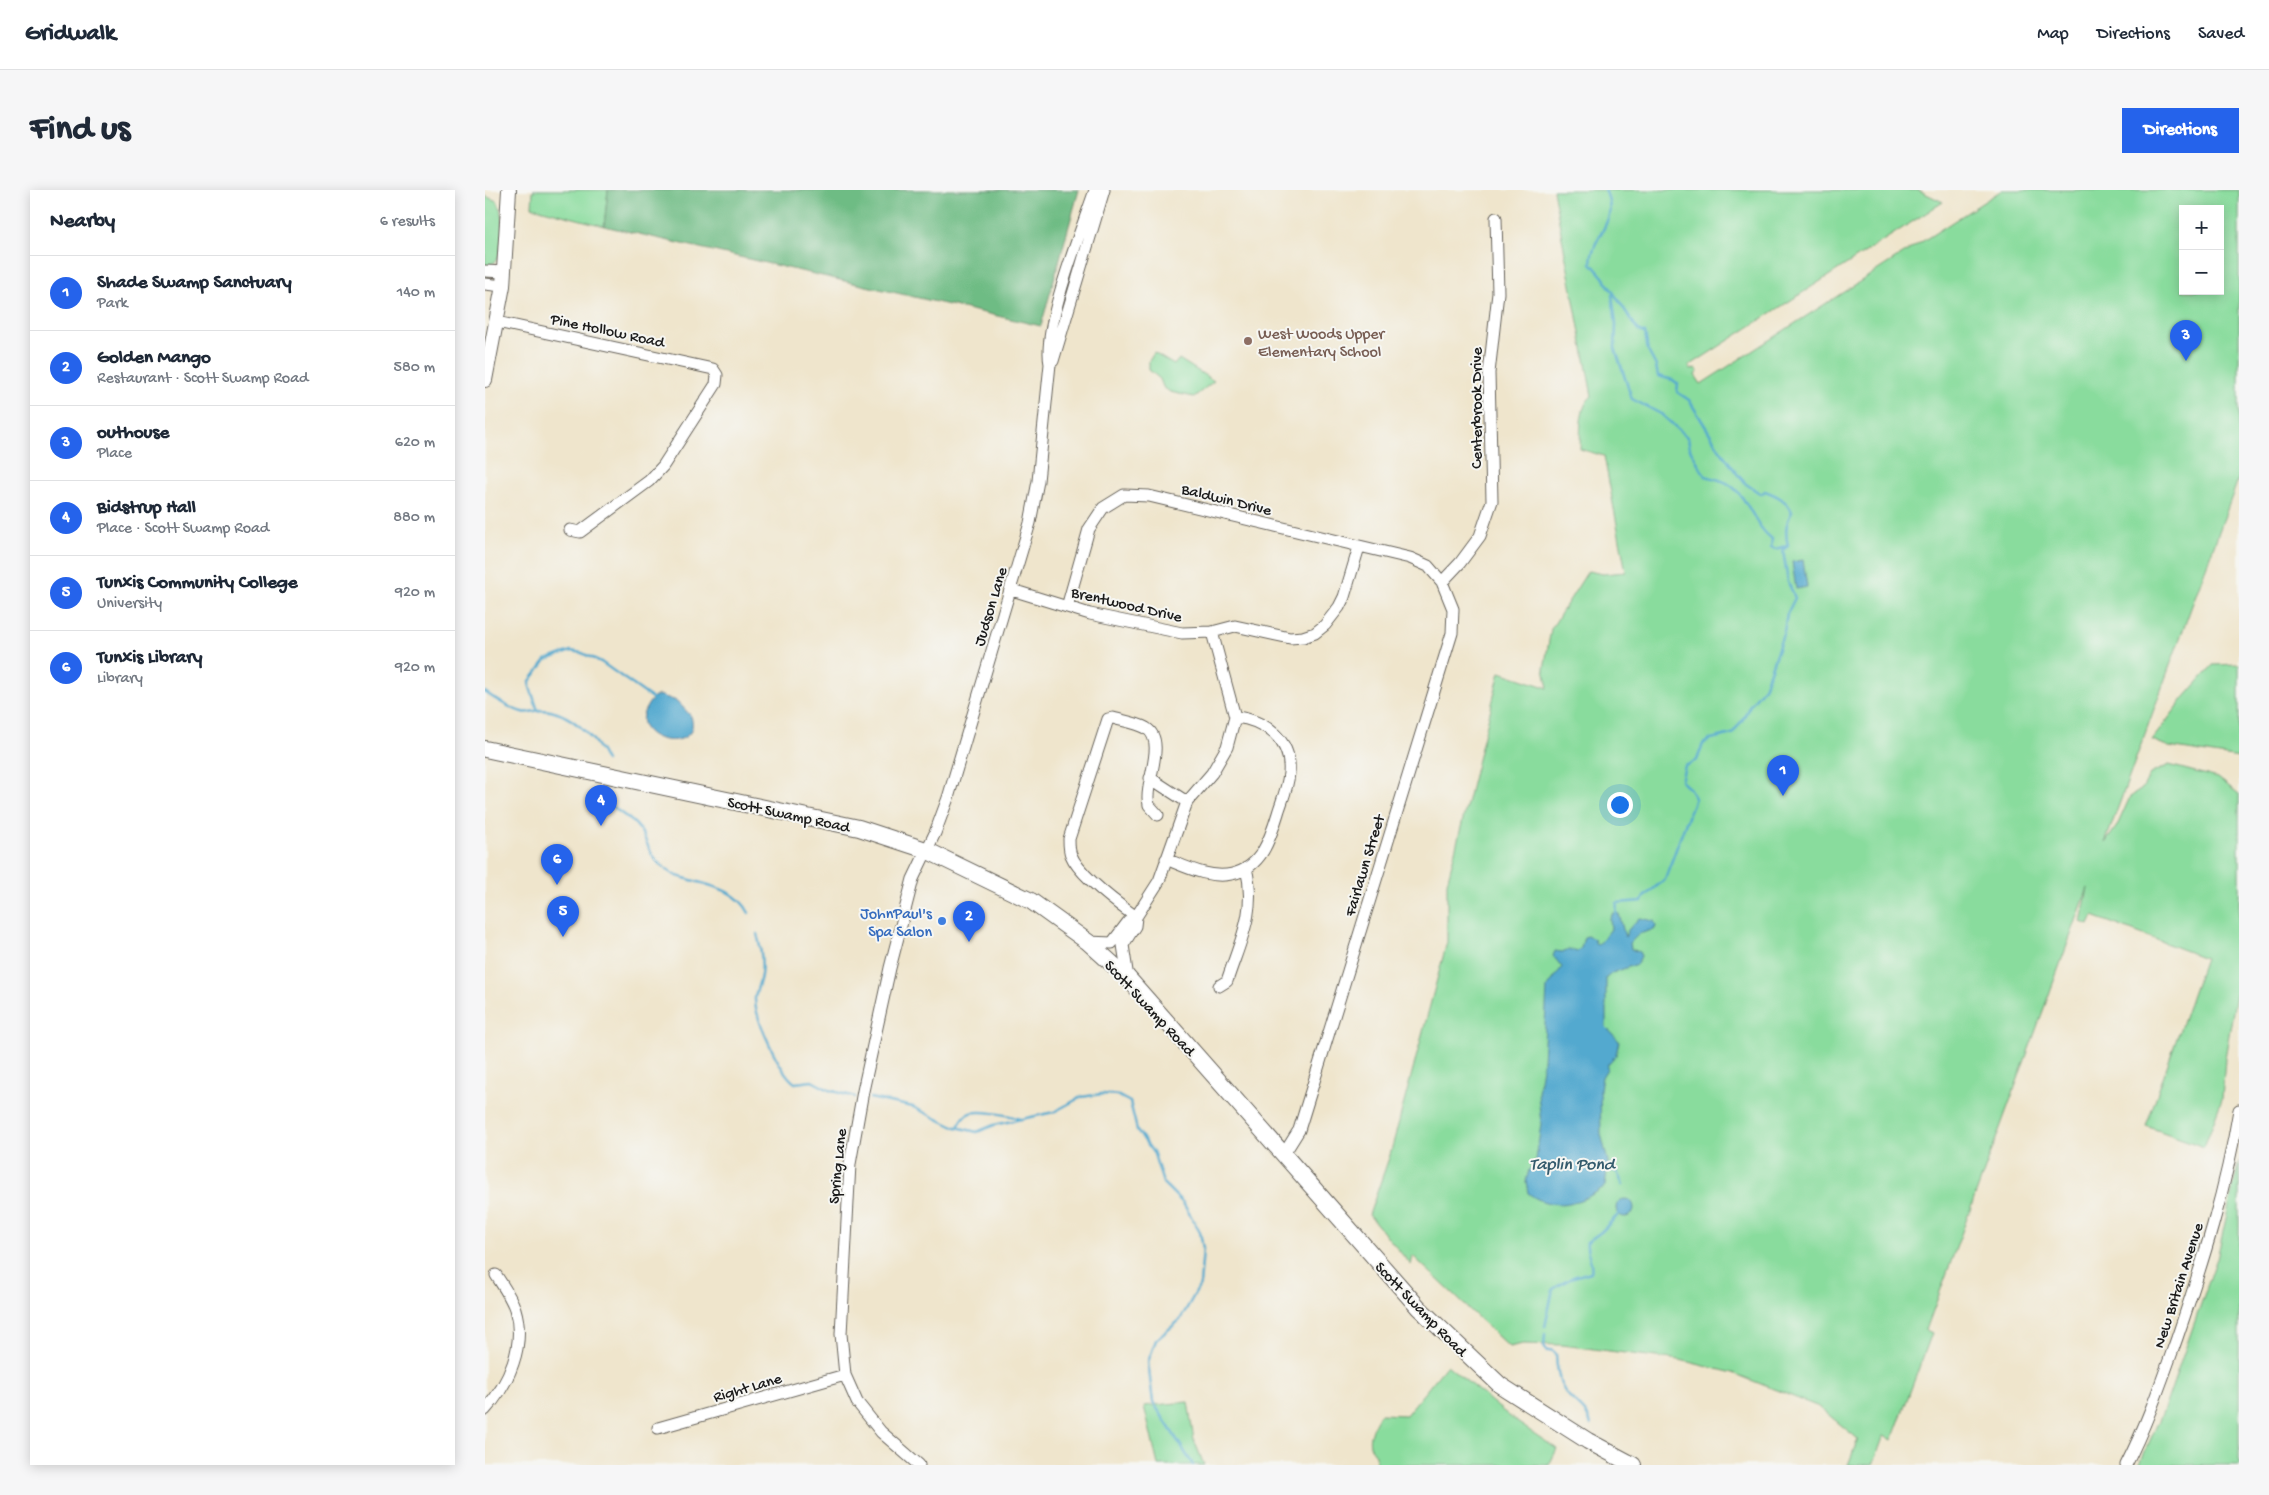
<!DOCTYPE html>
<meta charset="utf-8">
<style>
:root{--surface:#fff;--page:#f6f6f7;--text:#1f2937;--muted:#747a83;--line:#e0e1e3;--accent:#2563eb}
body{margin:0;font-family:"Gochi Hand",sans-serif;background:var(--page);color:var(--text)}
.controls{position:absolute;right:15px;top:15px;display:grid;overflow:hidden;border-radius:0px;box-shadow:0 2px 12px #0003}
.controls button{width:45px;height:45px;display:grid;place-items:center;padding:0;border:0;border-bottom:1px solid var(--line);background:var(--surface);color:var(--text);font:25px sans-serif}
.you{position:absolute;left:1134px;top:614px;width:18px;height:18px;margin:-12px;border:4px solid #fff;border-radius:50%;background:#1a73e8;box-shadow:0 0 0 8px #1a73e833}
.badge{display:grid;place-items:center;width:32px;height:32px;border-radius:50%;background:var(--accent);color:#fff;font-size:16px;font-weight:700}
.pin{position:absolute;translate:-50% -41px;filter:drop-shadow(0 1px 2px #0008)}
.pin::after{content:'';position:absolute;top:26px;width:18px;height:15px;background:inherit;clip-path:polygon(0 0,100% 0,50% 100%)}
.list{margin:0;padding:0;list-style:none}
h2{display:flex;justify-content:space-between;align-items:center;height:65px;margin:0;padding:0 20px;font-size:21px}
h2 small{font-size:16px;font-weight:400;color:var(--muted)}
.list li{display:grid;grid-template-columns:32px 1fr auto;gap:15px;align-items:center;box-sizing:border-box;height:75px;padding:0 20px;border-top:1px solid var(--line)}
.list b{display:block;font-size:19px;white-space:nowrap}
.list p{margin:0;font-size:16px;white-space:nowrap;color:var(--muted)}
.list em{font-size:16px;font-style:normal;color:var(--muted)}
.map{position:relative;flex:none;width:1754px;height:1275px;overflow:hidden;border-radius:0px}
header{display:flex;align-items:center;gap:30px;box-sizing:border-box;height:70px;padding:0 25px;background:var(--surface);border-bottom:1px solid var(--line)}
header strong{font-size:24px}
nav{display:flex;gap:28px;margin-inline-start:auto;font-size:18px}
.intro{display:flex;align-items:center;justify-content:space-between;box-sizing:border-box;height:120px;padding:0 30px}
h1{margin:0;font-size:35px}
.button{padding:12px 22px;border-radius:0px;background:var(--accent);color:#fff;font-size:18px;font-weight:700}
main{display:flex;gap:30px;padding:0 30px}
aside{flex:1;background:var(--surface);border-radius:0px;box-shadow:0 2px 12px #0003}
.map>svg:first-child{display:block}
</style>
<header>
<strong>Gridwalk</strong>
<nav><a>Map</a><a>Directions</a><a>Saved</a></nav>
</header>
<div class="intro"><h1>Find us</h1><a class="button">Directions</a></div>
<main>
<aside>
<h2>Nearby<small>6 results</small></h2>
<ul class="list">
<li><span class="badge">1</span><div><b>Shade Swamp Sanctuary</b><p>Park</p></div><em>140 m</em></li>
<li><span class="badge">2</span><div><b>Golden Mango</b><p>Restaurant · Scott Swamp Road</p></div><em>580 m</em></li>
<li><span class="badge">3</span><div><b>outhouse</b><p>Place</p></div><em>620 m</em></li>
<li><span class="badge">4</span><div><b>Bidstrup Hall</b><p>Place · Scott Swamp Road</p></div><em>880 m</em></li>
<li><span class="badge">5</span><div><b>Tunxis Community College</b><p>University</p></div><em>920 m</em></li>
<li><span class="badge">6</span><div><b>Tunxis Library</b><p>Library</p></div><em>920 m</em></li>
</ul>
</aside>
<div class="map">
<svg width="1754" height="1275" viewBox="0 0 1754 1275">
<rect width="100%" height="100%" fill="#f6f6f2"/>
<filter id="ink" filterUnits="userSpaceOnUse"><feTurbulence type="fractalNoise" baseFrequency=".02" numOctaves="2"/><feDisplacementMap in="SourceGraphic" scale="10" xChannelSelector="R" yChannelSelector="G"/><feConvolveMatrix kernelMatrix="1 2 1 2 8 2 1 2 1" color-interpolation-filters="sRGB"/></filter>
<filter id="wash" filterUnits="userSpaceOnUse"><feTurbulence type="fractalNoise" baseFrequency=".0096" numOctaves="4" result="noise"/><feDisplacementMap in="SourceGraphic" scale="20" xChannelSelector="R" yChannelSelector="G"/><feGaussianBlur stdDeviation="1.12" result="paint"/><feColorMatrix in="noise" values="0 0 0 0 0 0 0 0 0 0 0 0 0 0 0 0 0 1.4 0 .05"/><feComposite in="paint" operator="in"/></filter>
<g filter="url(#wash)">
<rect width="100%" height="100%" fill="#efe5cc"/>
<path fill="#89dc9d" stroke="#527c5c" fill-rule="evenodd" d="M 48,0 L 123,0 L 119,36 L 47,17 Z
M 1068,0 L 1433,0 L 1458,12 L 1204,176 L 1206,180 L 1211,178 L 1213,181 L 1210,185 L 1216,194 L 1517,0 L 1754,0 L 1754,287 L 1620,653 L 1632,636 L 1645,607 L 1657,599 L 1665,584 L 1684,575 L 1733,588 L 1754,604 L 1754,787 L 1740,868 L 1737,909 L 1719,957 L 1661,936 L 1720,768 L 1608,726 L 1604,735 L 1596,732 L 1603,698 L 1441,1140 L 1447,1143 L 1407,1250 L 1399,1245 L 1388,1275 L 1363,1275 L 1373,1249 L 1334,1217 L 1248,1183 L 1195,1170 L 1077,1155 L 1038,1154 L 1024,1157 L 928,1066 L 926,1075 L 884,1025 L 905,965 L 962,752 L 962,693 L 1015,482 L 1063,498 L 1059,479 L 1066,439 L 1103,381 L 1118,384 L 1141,382 L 1119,266 L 1095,259 C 1096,242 1093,217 1107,206 ZM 1698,19 L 1735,19 L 1735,101 L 1698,101 Z
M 0,6 L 12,11 C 19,20 18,57 13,67 C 11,73 5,75 0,76 Z
M 669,163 L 689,175 L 694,169 L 729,191 L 709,207 L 685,202 L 678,197 L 675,189 L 664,180 L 664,171 Z
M 1754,474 L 1754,568 L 1684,557 L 1667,550 L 1699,508 L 1728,475 Z
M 1754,971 L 1754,1275 L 1654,1275 L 1680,1217 L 1732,1068 Z
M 962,1175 L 1029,1230 L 1072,1259 L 1064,1275 L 891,1275 L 891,1265 C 878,1251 887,1239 895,1224 L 921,1225 Z
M 703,1212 L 709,1250 L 719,1275 L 673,1275 L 659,1216 Z"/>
<path fill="#6ebc84" stroke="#456c50" d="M 123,0 L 594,0 L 556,136 L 119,36 Z"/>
<path fill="#52a9cf" stroke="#376276" d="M 1318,370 L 1322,397 L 1311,399 L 1307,372 Z
M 174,505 L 192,511 L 206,526 C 218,564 146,554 159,522 C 163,514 166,508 174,505 Z
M 1128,723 L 1134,724 L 1140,747 L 1143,740 L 1154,728 L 1169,731 L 1171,736 L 1170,739 L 1154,744 L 1145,753 L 1146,759 L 1154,762 L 1156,766 L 1152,774 L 1127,783 L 1121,788 L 1121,837 L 1134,851 L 1131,865 L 1122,875 L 1122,879 L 1117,887 L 1115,900 L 1116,944 L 1123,972 L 1120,996 C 1097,1014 1067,1022 1043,1003 L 1041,991 L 1044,980 L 1051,970 L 1056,934 L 1053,903 L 1058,871 L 1062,798 L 1077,777 L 1068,766 L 1070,761 L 1077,762 L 1084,759 L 1092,762 L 1096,758 L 1099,747 L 1103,746 L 1109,749 L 1111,754 L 1115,753 L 1126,739 L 1125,729 Z
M1131 1018a9 9 0 1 1 18 0a9 9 0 1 1-18 0Z"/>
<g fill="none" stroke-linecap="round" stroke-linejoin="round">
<path stroke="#52a9cf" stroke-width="2.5" d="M 1120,0 C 1136,32 1106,45 1106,73 L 1118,87 L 1153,140 L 1160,143 L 1163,161 L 1171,176 L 1173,186 L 1188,190 L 1193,194 L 1192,202 L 1204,210 L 1235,260 L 1253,285 L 1261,294 L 1276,304 L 1280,301 C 1291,305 1302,310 1307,322 C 1300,333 1300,344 1303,356 L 1298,360 L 1303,392 L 1310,408 L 1302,424 L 1299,442 L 1279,498 L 1265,515 L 1258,529 L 1247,544 L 1226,549 L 1218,554 L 1212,570 L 1200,576 L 1196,591 L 1205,599 L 1210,608 L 1180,689 L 1159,707 L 1157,711 L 1132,713 L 1131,726
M 1127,105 L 1131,134 L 1130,158 L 1147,209 L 1176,224 L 1203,248 L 1205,259 L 1220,286 C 1227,288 1236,290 1242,293 C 1264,306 1267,334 1287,349 L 1286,357 L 1290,359 L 1302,356
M 0,502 C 8,508 28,520 37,522 C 44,524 50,520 57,520 C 85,521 110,547 121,571
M 53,521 L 45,497 L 45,491 L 61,470 L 86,461 L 97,463 L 116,472 L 168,509
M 119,596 C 118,618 139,622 151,635 C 159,643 161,653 166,663 C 170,671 180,679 188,684 C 193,687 200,688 206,690 C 228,696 253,701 264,723
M 272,744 C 276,758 278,771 276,785 C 275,793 271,800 270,808 C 269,826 295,883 310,893 L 327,891 L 344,900 L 370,907
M 385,908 L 428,917 L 467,936 L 492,942 L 509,935 L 569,922 L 596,907 L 617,904 L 632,905 L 645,912 L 652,940 L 669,964 L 678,993 L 698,1013 L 715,1042 L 718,1059 L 715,1095 L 695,1130 L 671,1150 L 663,1172 L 668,1212 L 708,1275
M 473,937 C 476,932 478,926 483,924 C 492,919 525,925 535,929
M 1120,977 L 1132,982 L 1138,995
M 1060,1137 L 1068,1099 L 1088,1087 L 1106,1082 C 1109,1071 1100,1063 1102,1052 L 1116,1042 L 1135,1023
M 1060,1144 L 1059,1157 L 1062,1161 L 1067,1160 L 1071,1164 C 1071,1175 1074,1194 1081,1203 C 1090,1214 1103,1220 1106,1235"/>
</g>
</g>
<g filter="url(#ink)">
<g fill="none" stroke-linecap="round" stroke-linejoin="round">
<g stroke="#66625a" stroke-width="13">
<path id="minor" d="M 0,81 L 19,82
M 0,94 L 18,96
M 12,132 L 228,179 L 232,185 L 231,194 L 178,276 L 164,291 L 95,342 L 85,340
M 568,171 L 619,0
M 957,392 L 975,373 L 995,346 L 1007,311 L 1004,183 L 1013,103 L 1011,28
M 527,400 L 605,424 L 697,443 L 727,442 L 750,436 L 805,448 L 818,447 L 830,443 L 840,435 L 854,417 L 859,407 L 874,357
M 582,417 L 604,339 L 618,318 L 639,305 L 664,306 L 925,368 L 943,376 L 957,392 L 968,419 L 967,443 L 814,940 L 799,964
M 665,588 L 702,612
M 681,669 C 701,677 725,689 747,684 C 778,677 786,646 794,620 C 798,608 803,596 804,583 C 807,550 780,530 750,527
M 651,727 C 633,714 594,685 586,665 C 584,660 584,654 584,649 L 623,529 L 628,528 C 638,531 652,533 661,538 C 681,550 662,589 663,608 L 664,615 L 673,625
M 603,752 L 627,753 L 643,732 L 651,727
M 643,788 L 638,755 L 650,736 L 651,727 L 674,691 L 702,612 L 727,583 L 742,557 L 750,527 L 727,442
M 734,796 L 742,791 C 755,751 772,721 761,678
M 0,1220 C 24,1194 41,1155 30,1119 C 26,1107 18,1096 11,1085
M 173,1238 L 360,1185
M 434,1275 L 396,1242 L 372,1212 L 360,1185 L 356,1144 L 365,974 L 378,901 L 405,778 L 428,689 L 450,643 L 463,608 L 545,333 L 553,291 L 565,174 C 557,137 597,39 610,0
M 1641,1275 C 1662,1234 1677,1190 1692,1148 C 1718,1072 1741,999 1754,920"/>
</g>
<g stroke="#66625a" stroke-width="16">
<path id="major" d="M 0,190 L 18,96 L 24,0"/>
</g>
<g stroke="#66625a" stroke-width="18">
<path id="highway" d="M 0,559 L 374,638 L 441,660 L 546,711 L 603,752 L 643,788 L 934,1118 L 1015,1195 L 1103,1251 L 1148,1275"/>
</g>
<use href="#minor" stroke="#fff" stroke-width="11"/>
<use href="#major" stroke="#fff" stroke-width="14"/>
<use href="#highway" stroke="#fff" stroke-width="16"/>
</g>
</g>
<circle fill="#8d6e63" stroke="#f6f6f2" stroke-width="2" cx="763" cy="151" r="5"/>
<circle fill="#3f7fe0" stroke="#f6f6f2" stroke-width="2" cx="457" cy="731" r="5"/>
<g text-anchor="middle" stroke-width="4" stroke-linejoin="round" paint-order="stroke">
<g font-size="16" fill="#1c1c1c" stroke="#f6f6f2">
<text transform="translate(123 139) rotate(12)" y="6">Pine Hollow Road</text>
<text transform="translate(990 218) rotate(-90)" y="6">Centerbrook Drive</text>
<text transform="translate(742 308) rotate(14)" y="6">Baldwin Drive</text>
<text transform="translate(642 413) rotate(13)" y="6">Brentwood Drive</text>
<text transform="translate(504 416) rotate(-73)" y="6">Judson Lane</text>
<text transform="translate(304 623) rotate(12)" y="6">Scott Swamp Road</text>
<text transform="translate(878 675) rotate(-73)" y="6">Fairlawn Street</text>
<text transform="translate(666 817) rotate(47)" y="6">Scott Swamp Road</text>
<text transform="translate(351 976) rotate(-84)" y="6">Spring Lane</text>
<text transform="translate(1692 1095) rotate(-72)" y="6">New Britain Avenue</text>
<text transform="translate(937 1118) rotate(46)" y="6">Scott Swamp Road</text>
<text transform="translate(262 1196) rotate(-16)" y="6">Right Lane</text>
</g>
<g font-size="16" fill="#785e54" stroke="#f6f6f2" text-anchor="start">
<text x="773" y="148">West Woods Upper<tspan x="773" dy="18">Elementary School</tspan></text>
</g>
<g font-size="16" fill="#366cbe" stroke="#f6f6f2" text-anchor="end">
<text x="447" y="728">JohnPaul's<tspan x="447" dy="18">Spa Salon</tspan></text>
</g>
<g font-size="18" font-style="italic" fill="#345b6d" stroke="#f6f6f2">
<text x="1087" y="979">Taplin Pond</text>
</g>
</g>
</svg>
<div class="controls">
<button>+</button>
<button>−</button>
</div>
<div class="you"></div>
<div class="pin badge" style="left:1298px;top:606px">1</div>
<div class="pin badge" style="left:484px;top:752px">2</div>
<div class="pin badge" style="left:1701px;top:171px">3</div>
<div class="pin badge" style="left:116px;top:636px">4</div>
<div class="pin badge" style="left:78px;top:747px">5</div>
<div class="pin badge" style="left:72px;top:695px">6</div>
</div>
</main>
